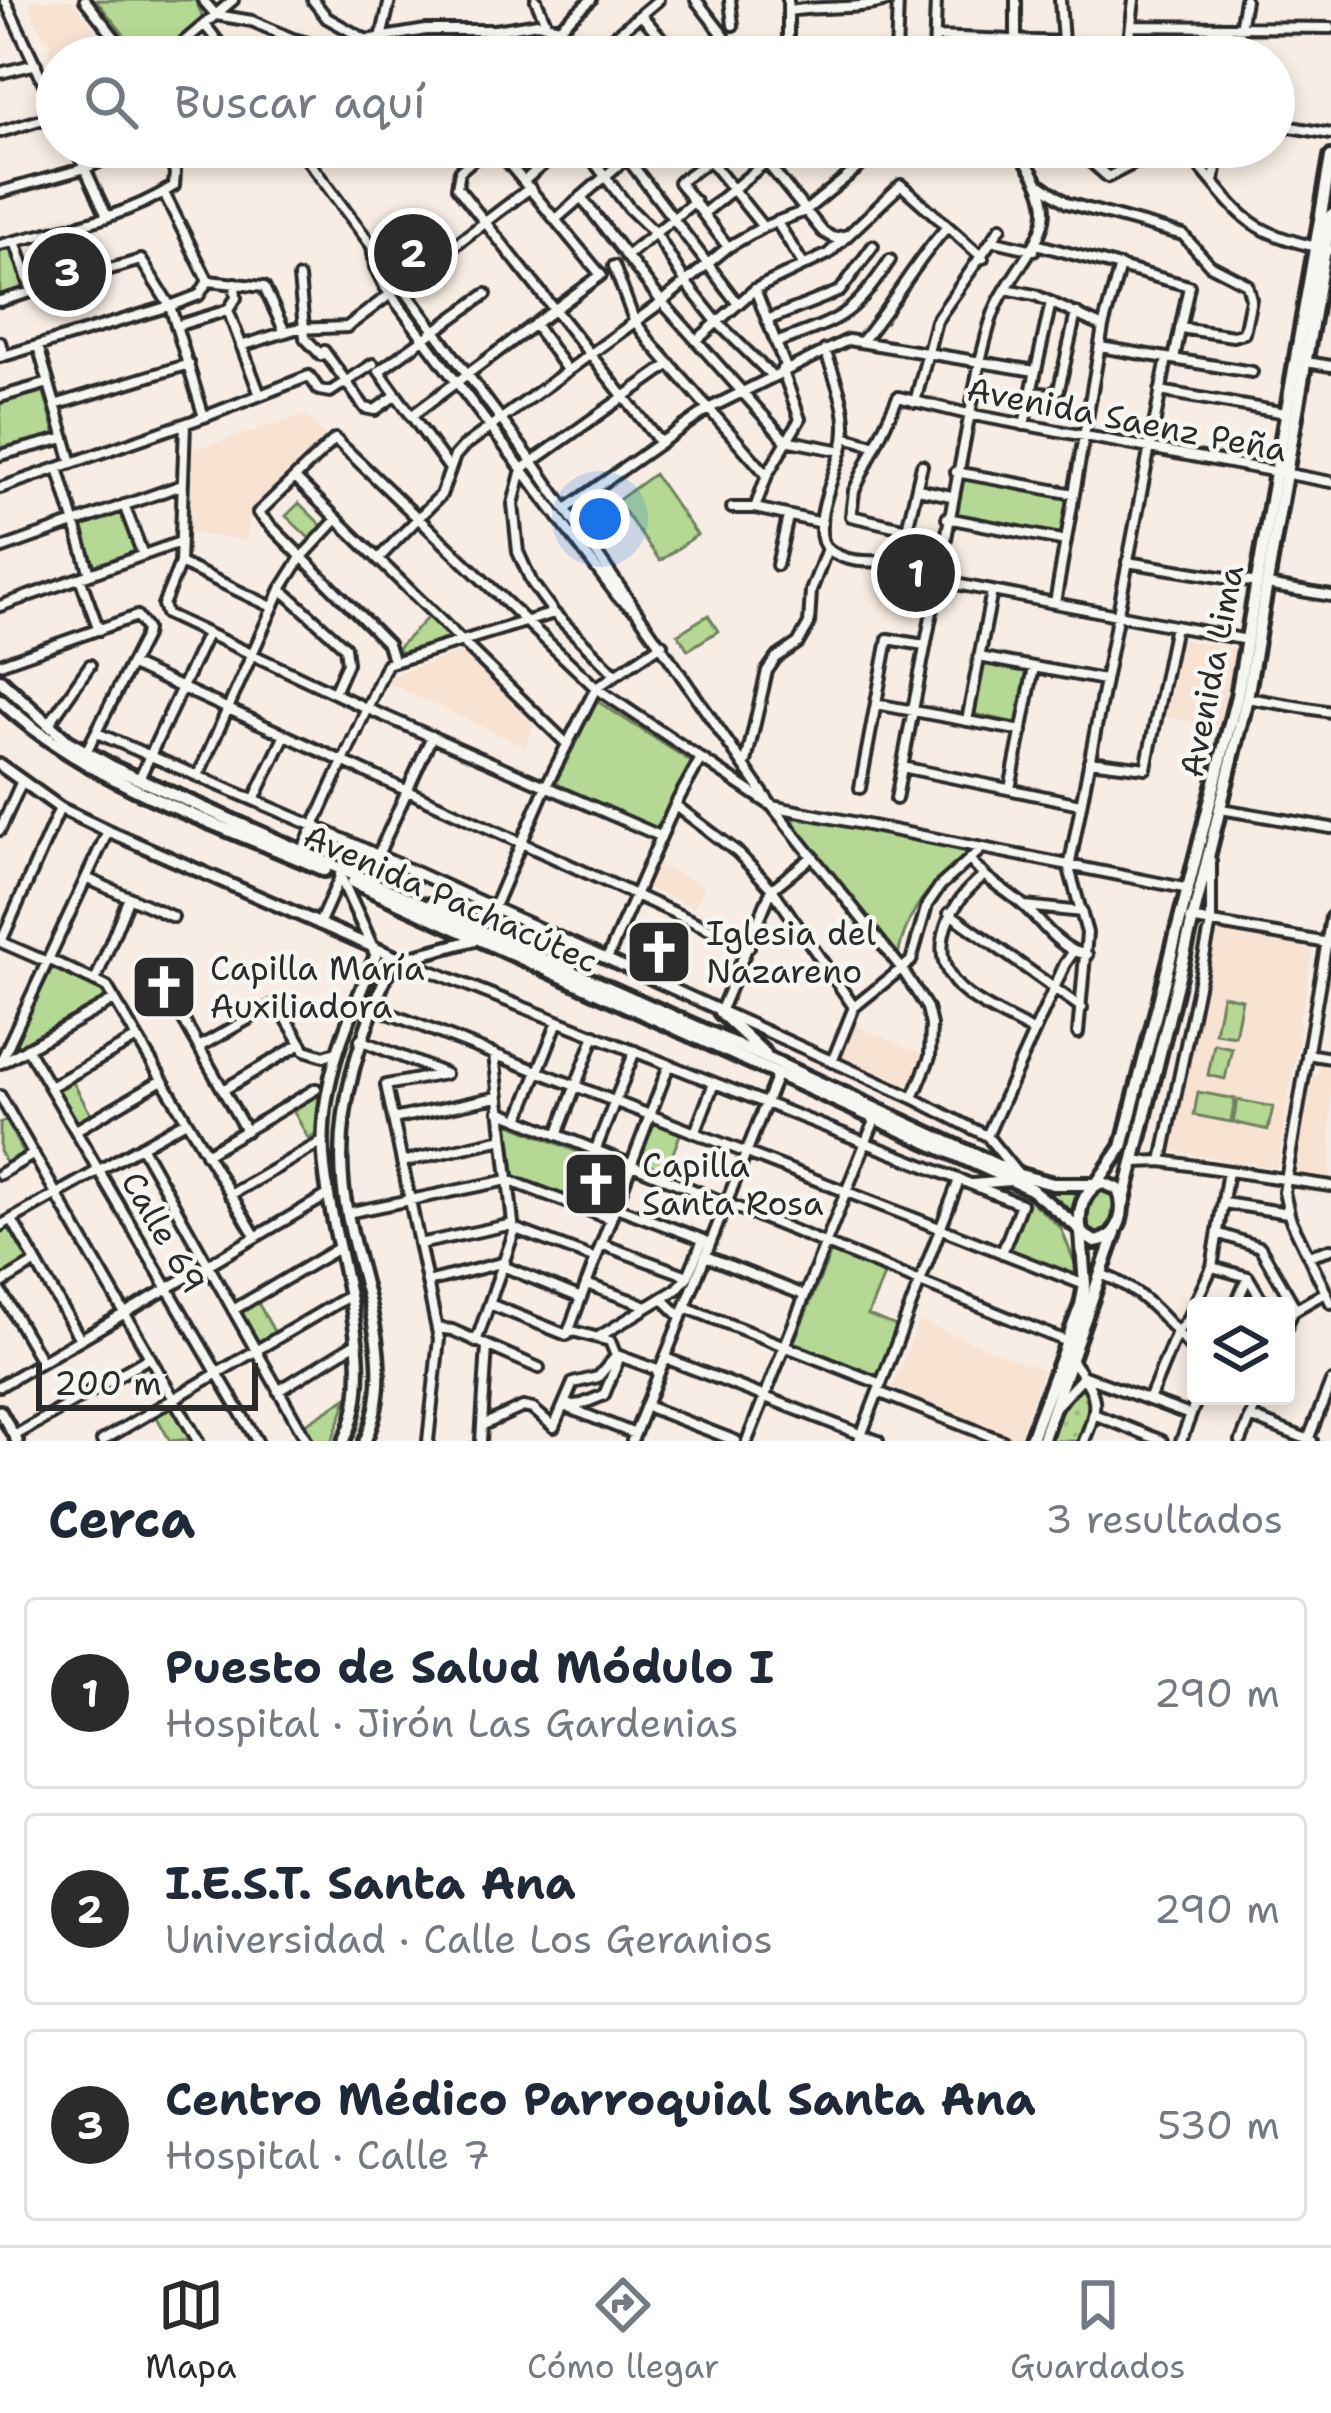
<!DOCTYPE html>
<html lang="es">
<meta charset="utf-8">
<style>
:root{--surface:#fff;--page:#f2f2f3;--text:#1f2937;--muted:#747a83;--line:#e0e1e3;--accent:#2b2b2b}
body{margin:0;font-family:"Shantell Sans",sans-serif;background:var(--page);color:var(--text)}
.controls{position:absolute;right:36px;bottom:36px;display:grid;overflow:hidden;border-radius:12px;box-shadow:0 6px 18px #0003}
.controls button{width:108px;height:108px;display:grid;place-items:center;padding:0;border:0;border-bottom:3px solid var(--line);background:var(--surface);color:var(--text);font:60px sans-serif}
.scale{position:absolute;left:36px;bottom:30px;width:222px;box-sizing:border-box;padding-left:12px;border:6px solid #2b2b2b;border-top:0;font-size:33px;line-height:42px;white-space:nowrap;color:#2b2b2b;-webkit-text-stroke:9px #f6f6f2;paint-order:stroke}
.you{position:absolute;left:600px;top:519px;width:42px;height:42px;margin:-30px;border:9px solid #fff;border-radius:50%;background:#1a73e8;box-shadow:0 0 0 18px #1a73e833}
.badge{display:grid;place-items:center;width:78px;height:78px;border-radius:50%;background:var(--accent);color:#fff;font-size:39px;font-weight:700}
.pin{position:absolute;translate:-50% -50%;border:6px solid #fff;box-shadow:0 3px 12px #0006}
.list{margin:0;padding:0;list-style:none}
h2{display:flex;justify-content:space-between;align-items:center;height:156px;margin:0;padding:0 48px;font-size:51px}
h2 small{font-size:39px;font-weight:400;color:var(--muted)}
.list li{display:grid;grid-template-columns:78px 1fr auto;gap:36px;align-items:center;box-sizing:border-box;height:192px;margin:0 24px 24px;padding:0 24px;border:3px solid var(--line);border-radius:12px}
.list b{display:block;font-size:45px;white-space:nowrap}
.list p{margin:0;font-size:39px;white-space:nowrap;color:var(--muted)}
.list em{font-size:39px;font-style:normal;color:var(--muted)}
.icon{flex:none;width:66px;height:66px;fill:none;stroke:currentColor;stroke-width:2;stroke-linecap:round;stroke-linejoin:round}
.map{position:relative;flex:none;width:1331px;height:1441px;overflow:hidden}
.search{position:absolute;background:var(--surface);box-shadow:0 6px 18px #0003;left:36px;right:36px;top:36px;height:132px;display:flex;align-items:center;gap:30px;box-sizing:border-box;padding:0 42px;border-radius:66px;color:var(--muted);font-size:45px}
.sheet{height:804px;background:var(--surface)}
nav{display:flex;justify-content:space-around;align-items:center;box-sizing:border-box;height:168px;border-top:3px solid var(--line);background:var(--surface);font-size:33px;color:var(--muted)}
nav a{display:grid;justify-items:center;gap:6px}
nav .on{color:var(--accent)}
.map>svg:first-child{display:block}
</style>
<div class="map">
<svg width="1331" height="1441" viewBox="0 0 1331 1441">
<defs>
<pattern id="grass-dots" width="8" height="8" patternUnits="userSpaceOnUse" patternTransform="scale(3)"><rect width="8" height="8" fill="#b5d994"/><path d="M2 2h.1M6 6h.1" fill="none" stroke="#9cba80" stroke-width="1.8" stroke-linecap="round"/></pattern>
</defs>
<rect width="100%" height="100%" fill="#f7ede4"/>
<filter id="ink" filterUnits="userSpaceOnUse"><feTurbulence type="fractalNoise" baseFrequency=".00833" numOctaves="2"/><feDisplacementMap in="SourceGraphic" scale="24" xChannelSelector="R" yChannelSelector="G"/><feConvolveMatrix kernelMatrix="1 2 1 2 8 2 1 2 1" color-interpolation-filters="sRGB"/></filter>
<g filter="url(#ink)">
<path fill="#f8e3d3" d="M 27,0 L 72,0 L 118,57 L 57,57 L 57,64 L 50,50 L 52,42 L 45,39 Z
M 1135,29 L 1212,31 L 1206,57 L 1132,57 Z
M 417,239 L 430,256 L 407,273 L 394,256 Z
M 305,415 L 330,439 L 251,513 L 247,541 L 190,533 L 189,451 Z
M 890,572 L 925,578 L 920,603 L 886,597 Z
M 1181,639 L 1235,649 L 1221,727 L 1166,717 Z
M 463,651 L 534,726 L 525,747 L 388,683 L 392,676 Z
M 657,864 L 705,886 L 694,908 L 646,887 Z
M 1215,932 L 1313,949 L 1303,1008 L 1297,1019 L 1301,1024 L 1277,1168 L 1172,1151 Z
M 855,1025 L 925,1055 L 911,1086 L 841,1056 Z
M 1320,1065 L 1331,1067 L 1331,1180 L 1293,1172 L 1309,1075 L 1318,1076 Z
M 919,1321 L 1043,1370 L 1019,1439 L 1015,1440 L 893,1388 Z"/>
<path fill="url(#grass-dots)" stroke="#708260" stroke-width="3" d="M 1024,1180 L 1082,1189 L 1073,1216 L 1071,1216 Z
M 1082,1386 L 1088,1388 L 1094,1406 L 1082,1441 L 1049,1441 L 1059,1411 Z"/>
<path fill="#b5d994" stroke="#708260" stroke-width="3" d="M 96,0 L 195,0 L 205,21 L 162,57 L 142,57 Z
M 9,248 L 25,287 L 0,298 L 0,250 Z
M 43,389 L 56,436 L 0,451 L 0,402 Z
M 654,474 L 697,535 L 660,561 L 617,501 Z
M 960,477 L 1071,498 L 1064,534 L 953,514 Z
M 299,503 L 322,526 L 309,538 L 286,516 Z
M 121,512 L 138,552 L 91,569 L 79,528 Z
M 708,615 L 718,631 L 688,650 L 678,634 Z
M 429,616 L 450,635 L 450,641 L 400,654 L 398,648 Z
M 984,662 L 1027,671 L 1017,723 L 974,714 Z
M 597,701 L 693,763 L 654,832 L 554,786 Z
M 801,817 L 972,853 C 933,878 907,910 898,956 L 795,827 L 794,819 Z
M 53,966 L 99,987 L 107,1000 L 9,1056 Z
M 1222,995 L 1242,999 L 1235,1036 L 1215,1033 Z
M 1214,1044 L 1232,1048 L 1225,1079 L 1208,1075 Z
M 73,1082 L 92,1117 L 77,1126 L 57,1091 Z
M 1198,1092 L 1235,1099 L 1231,1122 L 1194,1115 Z
M 312,1095 L 320,1098 L 317,1134 L 308,1138 L 292,1108 Z
M 1238,1100 L 1273,1107 L 1268,1130 L 1233,1122 Z
M 6,1120 L 24,1155 L 7,1165 L 0,1151 L 0,1123 Z
M 653,1122 L 681,1132 L 665,1174 L 638,1164 Z
M 508,1123 L 624,1171 L 609,1213 L 539,1185 L 515,1179 Z
M 1106,1188 L 1113,1195 L 1112,1216 L 1103,1234 L 1093,1236 C 1079,1221 1086,1204 1097,1190 Z
M 1027,1198 L 1061,1228 L 1079,1274 L 1072,1276 L 1006,1250 Z
M 11,1227 L 31,1260 L 0,1278 L 0,1233 Z
M 831,1252 L 885,1273 L 868,1315 L 901,1328 L 881,1378 L 794,1342 Z
M 257,1301 L 276,1335 L 260,1344 L 240,1310 Z
M 348,1397 L 332,1441 L 313,1441 L 304,1425 Z
M 172,1404 L 192,1439 L 170,1441 L 155,1414 Z"/>
<g fill="none" stroke-linecap="round" stroke-linejoin="round">
<g stroke="#2b2b2b" stroke-width="16">
<path id="minor" d="M 5,0 L 57,111
M 85,0 L 130,57
M 203,0 L 216,15 L 252,21 L 293,39 L 324,47 L 426,30 L 495,30 L 538,23 L 559,28
M 313,0 L 327,18 L 368,41
M 536,0 L 546,23
M 696,0 L 724,36 L 730,57
M 730,0 L 733,25
M 788,0 L 788,41
M 1016,0 L 1016,57
M 1060,0 L 1063,42
M 788,11 C 821,5 858,11 889,0
M 641,15 L 678,57
M 205,25 L 230,57
M 1132,26 L 1331,28
M 559,28 L 591,0
M 559,28 L 583,57
M 935,37 L 1063,42 L 1090,57
M 381,38 L 390,0
M 612,39 L 627,57
M 166,57 L 233,0
M 590,57 L 658,0
M 896,57 L 898,0
M 934,57 L 936,0
M 1127,57 L 1134,0
M 1235,57 L 1245,0
M 0,73 L 36,64
M 1274,124 L 1331,134
M 0,132 L 57,115
M 75,147 L 107,216
M 298,147 L 532,461 L 772,806 L 902,969 L 927,1008 L 931,1025 L 930,1057 L 913,1098
M 488,147 L 460,171 L 457,187 L 659,441
M 583,147 L 629,208 L 656,234 L 686,283 L 718,323 L 771,375
M 699,147 L 763,227
M 754,147 L 823,232 L 834,238 L 848,235
M 1074,147 L 1108,177 L 1166,147
M 1182,147 C 1242,211 1236,232 1331,250
M 627,158 L 738,304
M 710,160 L 679,182 L 728,247
M 524,181 L 563,147
M 1214,181 L 1219,147
M 1042,185 L 1067,203 L 1183,235 L 1210,265 L 1247,284 L 1251,299 L 1244,333 L 1233,336 L 1180,328
M 0,192 L 86,168 L 133,147
M 164,193 L 208,281
M 581,197 L 662,302 L 785,440 L 842,451
M 704,213 L 766,162
M 556,219 L 639,147
M 778,224 L 803,264
M 15,241 L 32,292
M 995,241 L 1034,250
M 1036,244 L 1189,286 L 1174,359
M 0,245 C 58,230 123,219 174,186 L 175,172 L 163,147
M 372,246 L 375,267 L 385,287 L 618,597 L 635,610
M 629,254 L 695,201
M 614,266 L 634,320 L 650,342 L 767,475
M 299,278 L 305,338 L 321,355
M 208,281 L 264,287 L 285,332
M 755,289 L 786,368
M 1006,289 L 1035,295 L 1103,327
M 0,301 L 141,260 L 170,306 L 204,417
M 228,310 L 260,395
M 767,320 L 840,291 L 873,246
M 535,325 L 567,370
M 176,326 L 228,310 L 236,298 L 235,283
M 697,340 L 755,289 L 828,254 L 901,185 L 983,258
M 863,340 C 894,303 915,262 947,227
M 0,342 L 4,356
M 776,343 C 841,318 850,320 890,260
M 38,346 L 72,463
M 241,346 L 295,329 L 347,327 L 530,188
M 1100,347 L 1252,372
M 825,350 C 836,382 852,415 842,450 C 836,470 808,532 828,549 C 849,566 876,560 900,562 C 913,563 925,567 937,570
M 324,351 L 365,408 L 375,410 L 396,395
M 0,357 L 170,306 L 199,295 L 208,281
M 1306,362 L 1331,366
M 1160,391 L 1286,413
M 1031,392 L 1050,394 L 1059,389 L 1076,313
M 0,397 L 49,383
M 915,402 L 936,321 L 1001,227
M 55,405 L 189,364
M 411,416 L 601,275 L 495,147
M 185,424 L 180,563 L 163,605 L 166,614 L 366,708 L 660,836
M 1024,425 L 1051,302
M 845,437 L 873,445
M 0,455 L 65,438
M 922,465 L 907,529 L 851,516 L 854,491 L 898,397 L 968,414 L 1331,482
M 58,468 L 90,574
M 450,469 L 379,371 L 486,294
M 956,472 L 1074,494
M 295,478 L 567,744
M 0,488 L 204,417 L 309,376 L 319,390 L 330,392 L 373,364
M 918,489 L 951,496
M 124,505 L 143,555
M 732,508 L 755,508 L 822,523
M 755,508 L 767,475 L 800,419 L 782,369
M 566,509 L 710,408 L 848,340 L 1035,371
M 947,518 L 1066,541
M 0,549 L 182,485
M 378,559 L 441,495 L 455,456 L 463,447 L 662,302 L 728,247 L 763,227 L 805,211 L 870,158
M 1127,562 L 1257,583
M 180,563 L 272,607
M 777,565 L 788,517
M 80,578 L 99,630
M 935,580 L 1247,640
M 1267,585 L 1331,596
M 281,589 L 345,647 L 347,663 L 334,693
M 1055,603 L 1103,327 L 1120,266
M 0,606 L 180,542
M 979,657 L 1104,680
M 393,660 L 388,644 L 258,513 L 335,439 L 596,688 L 772,806 L 1189,889
M 0,664 L 137,616 L 146,629 L 145,636 L 86,752
M 132,665 L 749,947
M 614,673 L 554,613 L 532,583 L 518,552 L 513,504 L 522,469 L 670,364
M 1247,698 L 1331,712
M 876,704 L 1022,731
M 967,721 L 992,591
M 49,724 L 90,665
M 97,733 L 314,826 L 913,1098 L 987,1136 L 1016,1172
M 1089,761 L 1146,768 L 1175,626
M 746,762 L 767,671 L 776,658 L 798,643 L 809,624 L 811,591 L 827,549
M 902,767 L 1080,804
M 198,776 L 281,589 L 300,559 L 337,519
M 139,779 L 207,634
M 860,788 L 888,639 L 924,645
M 1010,789 L 1034,667
M 896,799 L 980,361 C 986,340 990,316 1001,297 C 1038,233 1071,218 1015,147
M 254,800 L 285,735
M 675,805 L 737,852 L 772,889 L 854,1007
M 1221,809 L 1331,828
M 0,830 L 21,783
M 302,852 L 387,664 L 554,613
M 378,855 L 432,736
M 970,860 C 985,880 1004,888 1023,905 C 1041,921 1052,940 1074,951
M 982,877 C 945,906 922,961 968,995 C 988,1010 1013,1020 1034,1032
M 86,878 L 173,917
M 1025,906 L 1082,912
M 493,909 L 546,786 L 596,688 L 662,644
M 949,913 L 1082,1008
M 1331,917 L 1284,1192 L 1290,1218 L 1331,1303
M 1190,919 L 1328,943
M 319,924 L 340,877
M 1,942 L 60,808
M 1,942 L 47,962
M 48,959 L 107,987 L 256,1237
M 401,959 L 1021,1204 L 1002,1253
M 607,959 L 675,805 L 700,760
M 96,979 L 129,897
M 373,1007 L 1085,1285
M 720,1012 L 772,889 L 813,856
M 183,1019 L 246,1131
M 1078,1033 L 1087,933 L 1069,868 L 1167,358
M 360,1040 L 443,1073
M 199,1047 L 277,1003 L 305,1050 L 324,1056 L 336,1052
M 27,1048 L 257,1441
M 1307,1054 L 1331,1058
M 832,1062 L 854,1007 L 911,961 L 927,905 L 940,886 L 980,850
M 0,1063 L 108,831
M 1,1063 L 114,1000
M 50,1087 L 137,1038
M 223,1090 L 299,1045
M 0,1096 L 198,1441
M 499,1111 L 1068,1342
M 393,1119 L 497,1097
M 519,1119 L 558,1021
M 76,1130 L 162,1080
M 695,1133 L 714,1083
M 557,1135 L 595,1035
M 987,1136 L 1065,964 L 1074,951 L 1087,955
M 141,1146 L 307,1441
M 595,1151 L 635,1051
M 206,1154 L 316,1089
M 1162,1161 L 1211,923 L 1211,861
M 402,1162 L 503,1139
M 1134,1162 L 1162,1161 L 1331,1186
M 0,1174 L 34,1154
M 972,1184 L 1011,1181
M 230,1195 L 323,1141
M 1224,1203 L 1288,1213
M 616,1207 L 704,1240
M 347,1213 L 508,1180 L 611,1219
M 12,1220 L 80,1339
M 0,1226 L 186,1121
M 513,1228 L 596,1259
M 1220,1234 L 1260,1247 L 1296,1309
M 419,1244 L 513,1224
M 601,1244 L 688,1276
M 705,1256 L 804,1295
M 1308,1256 L 1331,1249
M 505,1267 L 581,1298
M 1212,1267 L 1248,1277 L 1261,1299 L 1276,1306
M 1103,1275 C 1143,1289 1169,1323 1196,1354
M 427,1282 L 505,1262
M 0,1284 L 36,1262
M 586,1284 L 647,1306
M 0,1290 L 41,1361
M 663,1299 L 681,1317
M 492,1305 L 567,1335 L 669,1065
M 1235,1306 L 1248,1277
M 685,1307 L 881,1384
M 233,1310 L 337,1249
M 437,1328 L 452,1330 L 539,1368
M 1286,1328 L 1293,1311 L 1326,1292
M 600,1336 L 677,1289 L 688,1276 L 703,1240
M 476,1342 L 514,1232 L 494,1054
M 665,1358 L 878,1441
M 1072,1361 C 1097,1395 1101,1401 1084,1441
M 1084,1376 L 1190,1415
M 0,1386 L 326,1196
M 278,1391 L 356,1343
M 878,1392 L 1003,1441
M 1149,1400 L 1177,1332 L 1187,1320 L 1212,1267 L 1228,1171
M 564,1406 L 582,1404 L 604,1395 L 618,1361 L 610,1341 L 569,1330
M 564,1406 L 635,1434
M 646,1406 L 736,1441
M 1056,1406 L 1084,1376
M 1096,1415 L 1162,1441
M 1250,1417 L 1312,1441
M 483,1425 L 523,1407 L 533,1409 L 554,1427 L 573,1383 L 598,1377 L 617,1355 L 660,1371
M 14,1436 L 150,1357
M 1308,1440 L 1331,1382
M 102,1441 L 347,1297
M 428,1441 L 439,1339 L 386,1085 L 445,1074
M 481,1441 L 487,1346
M 632,1441 L 777,1075
M 747,1441 L 875,1119
M 859,1441 L 959,1180
M 1181,1441 L 1198,1396
M 1241,1441 L 1259,1396"/>
</g>
<g stroke="#2b2b2b" stroke-width="18">
<path id="tertiary" d="M 0,765 L 60,808 L 108,831 L 398,958
M 343,870 L 340,876 L 376,955 C 350,1016 323,1073 323,1141 C 323,1233 386,1359 344,1441
M 0,1411 L 17,1441
M 365,1441 C 403,1357 352,1271 343,1186 C 335,1105 361,1035 392,962 L 474,940"/>
</g>
<g stroke="#2b2b2b" stroke-width="20">
<path id="secondary" d="M 1097,1183 L 1122,1147 L 1237,696 L 1331,157
M 1123,1204 L 1247,698 L 1331,215"/>
</g>
<g stroke="#2b2b2b" stroke-width="20">
<path id="primary" d="M 0,680 L 67,741 L 116,769 L 771,1060 L 1016,1174 L 1053,1184 L 1095,1184
M 0,700 C 89,784 215,822 325,870
M 353,882 L 1031,1189 L 1080,1229
M 430,905 L 493,909
M 720,1012 L 765,1054
M 1101,1182 L 1118,1189 C 1127,1210 1120,1239 1095,1242 L 1081,1233 C 1077,1212 1082,1192 1101,1182 Z
M 1030,1441 L 1081,1305 L 1085,1285 L 1081,1233
M 1042,1441 L 1115,1233"/>
</g>
<use href="#minor" stroke="#f6f6f2" stroke-width="8"/>
<use href="#tertiary" stroke="#f6f6f2" stroke-width="9"/>
<use href="#secondary" stroke="#f6f6f2" stroke-width="10"/>
<use href="#primary" stroke="#f6f6f2" stroke-width="10"/>
</g>
</g>
<defs>
<g id="church-square" transform="scale(3.45)"><rect x="-9" y="-9" width="18" height="18" rx="4" fill="#2b2b2b" stroke="#f6f6f2"/><path d="M-1.2-6h2.4v3.5h3.3v2.4h-3.3V6h-2.4V-.1h-3.3v-2.4h3.3Z" fill="#fff"/></g>
</defs>
<g fill-rule="evenodd">
<use href="#church-square" x="659" y="952"/>
<use href="#church-square" x="164" y="987"/>
<use href="#church-square" x="596" y="1184"/>
</g>
<g text-anchor="middle" stroke-width="9" stroke-linejoin="round" paint-order="stroke">
<g font-size="33" fill="#2b2b2b" stroke="#f6f6f2">
<text transform="translate(1127 419) rotate(11)" y="12">Avenida Saenz Peña</text>
<text transform="translate(1211 671) rotate(-79)" y="12">Avenida Lima</text>
<text transform="translate(451 898) rotate(24)" y="12">Avenida Pachacútec</text>
<text transform="translate(164 1232) rotate(60)" y="12">Calle 69</text>
</g>
<g font-size="33" fill="#2b2b2b" stroke="#f6f6f2" text-anchor="start">
<text x="706" y="945">Iglesia del<tspan x="706" dy="38">Nazareno</tspan></text>
<text x="210" y="980">Capilla María<tspan x="210" dy="38">Auxiliadora</tspan></text>
<text x="642" y="1177">Capilla<tspan x="642" dy="38">Santa Rosa</tspan></text>
</g>
</g>
</svg>
<div class="controls">
<button><svg class="icon" aria-label="layers" viewBox="0 0 24 24"><path d="M12 4l9 5-9 5-9-5zM3 14l9 5 9-5"/></svg></button>
</div>
<div class="scale">200 m</div>
<div class="you"></div>
<div class="pin badge" style="left:916px;top:573px">1</div>
<div class="pin badge" style="left:413px;top:253px">2</div>
<div class="pin badge" style="left:67px;top:272px">3</div>
<div class="search"><svg class="icon" aria-label="search" viewBox="0 0 24 24"><circle cx="10" cy="10" r="6"/><path d="M15 15l6 6"/></svg>Buscar aquí</div>
</div>
<section class="sheet">
<h2>Cerca<small>3 resultados</small></h2>
<ul class="list">
<li><span class="badge">1</span><div><b>Puesto de Salud Módulo I</b><p>Hospital · Jirón Las Gardenias</p></div><em>290 m</em></li>
<li><span class="badge">2</span><div><b>I.E.S.T. Santa Ana</b><p>Universidad · Calle Los Geranios</p></div><em>290 m</em></li>
<li><span class="badge">3</span><div><b>Centro Médico Parroquial Santa Ana</b><p>Hospital · Calle 7</p></div><em>530 m</em></li>
</ul>
</section>
<nav>
<a class="on"><svg class="icon" aria-label="map" viewBox="0 0 24 24"><path d="M3 6l6-2 6 2 6-2v14l-6 2-6-2-6 2zM9 4v14M15 6v14"/></svg>Mapa</a>
<a><svg class="icon" aria-label="directions" viewBox="0 0 24 24"><path d="M12 3l9 9-9 9-9-9zM9 14v-3h6M13 9l2 2-2 2"/></svg>Cómo llegar</a>
<a><svg class="icon" aria-label="saved" viewBox="0 0 24 24"><path d="M7 4h10v16l-5-4-5 4z"/></svg>Guardados</a>
</nav>
